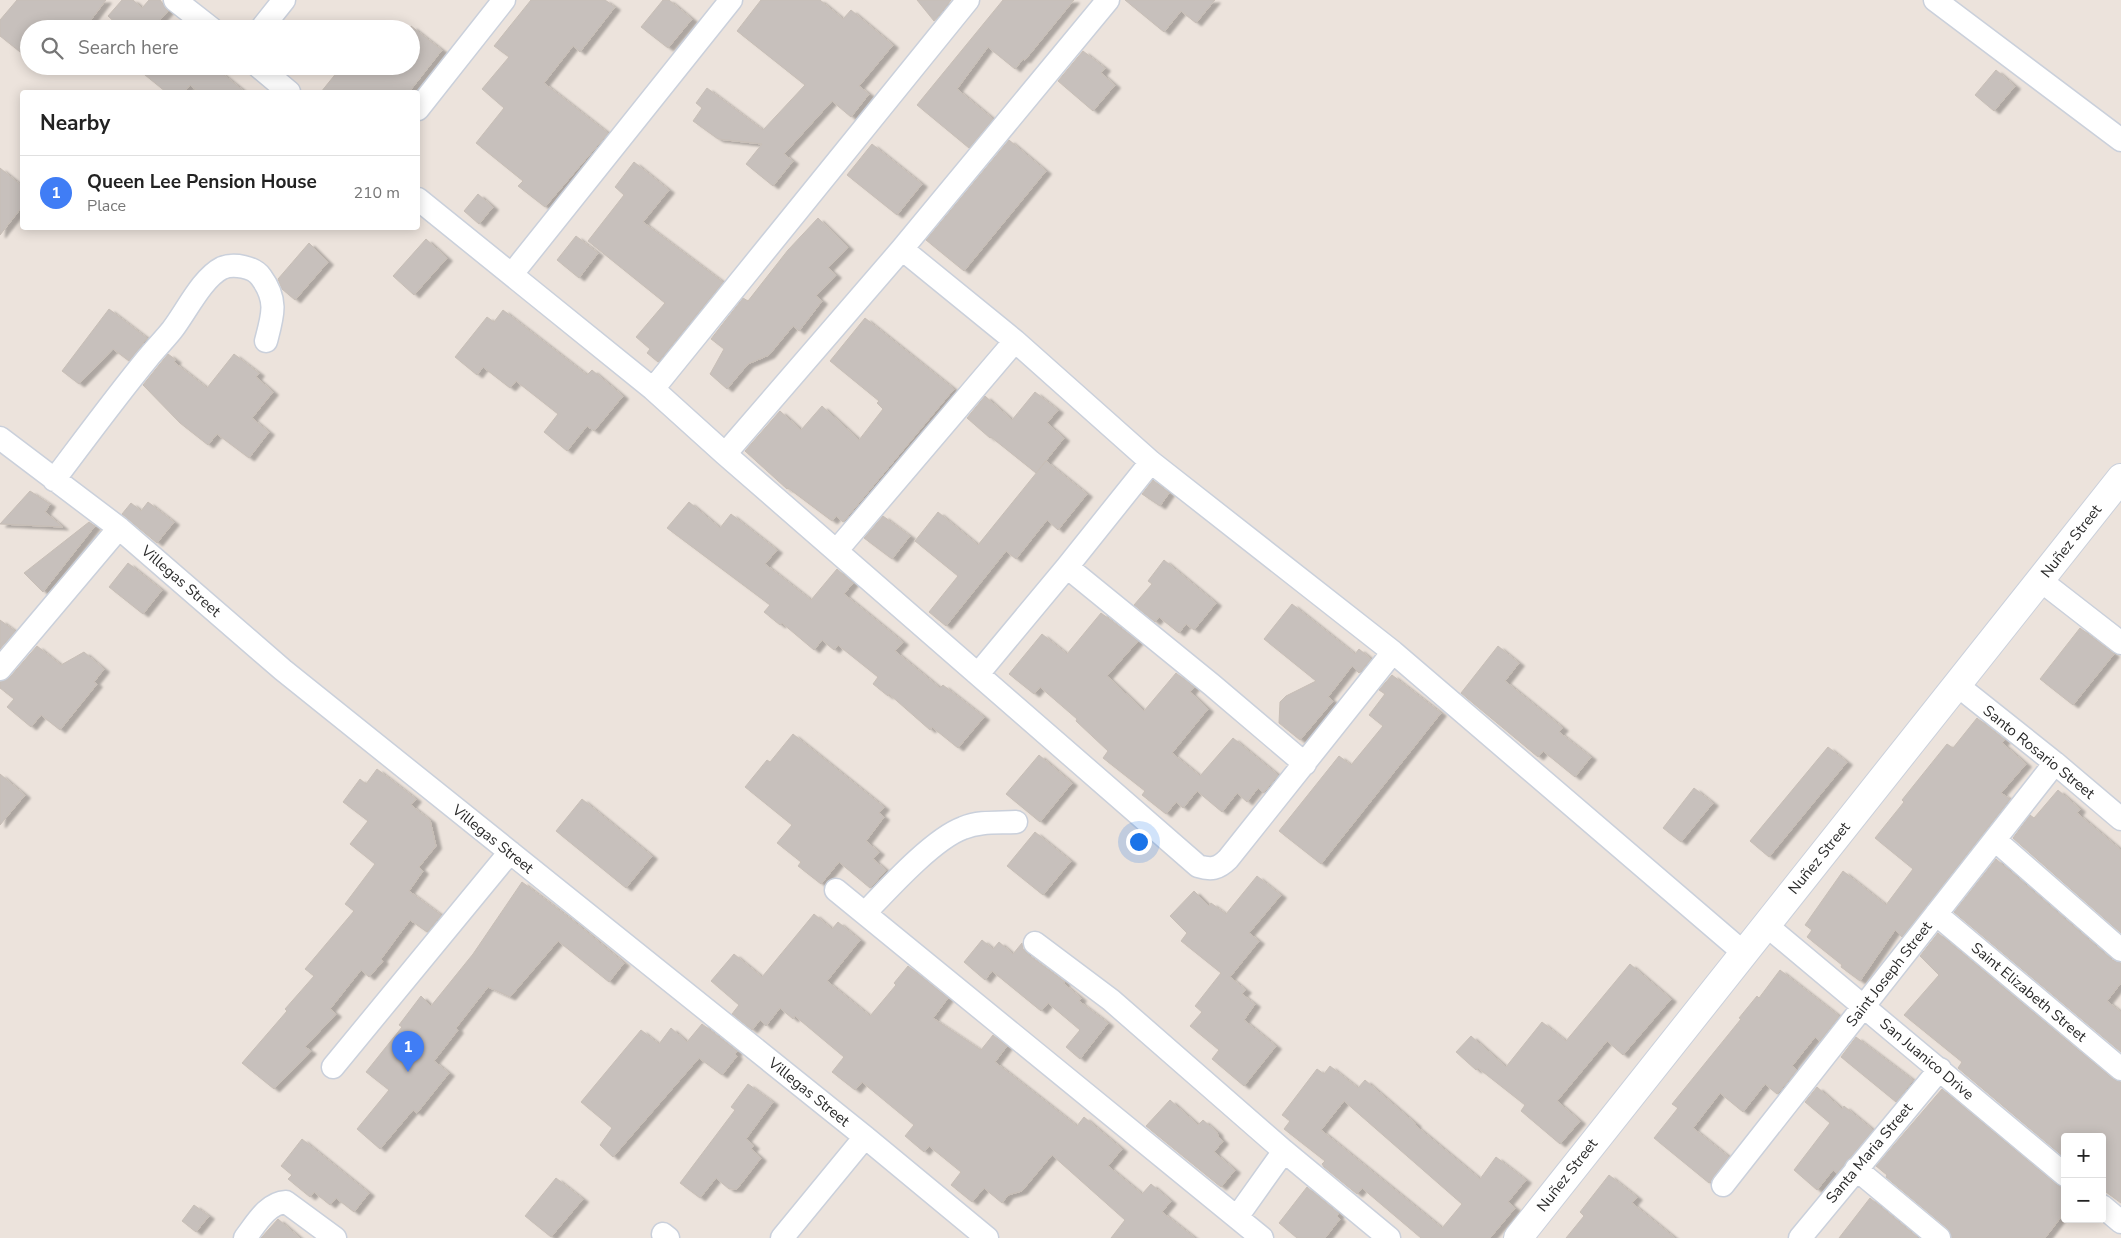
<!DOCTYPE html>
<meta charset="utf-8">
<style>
:root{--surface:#fff;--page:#f2f2f2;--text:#222;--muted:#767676;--line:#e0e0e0;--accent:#407df5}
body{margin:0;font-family:"Nunito Sans",sans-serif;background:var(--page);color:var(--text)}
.controls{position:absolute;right:15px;bottom:15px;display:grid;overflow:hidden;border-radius:5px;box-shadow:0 2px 12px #0003}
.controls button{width:45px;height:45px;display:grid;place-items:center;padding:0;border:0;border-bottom:1px solid var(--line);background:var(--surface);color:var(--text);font:25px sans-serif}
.you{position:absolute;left:1138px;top:841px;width:18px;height:18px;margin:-12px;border:4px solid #fff;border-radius:50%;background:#1a73e8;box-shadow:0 0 0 8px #1a73e833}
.badge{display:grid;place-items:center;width:32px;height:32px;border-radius:50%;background:var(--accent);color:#fff;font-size:16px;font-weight:700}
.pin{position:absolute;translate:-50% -41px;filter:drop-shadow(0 1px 2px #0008)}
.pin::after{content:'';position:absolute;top:26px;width:18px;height:15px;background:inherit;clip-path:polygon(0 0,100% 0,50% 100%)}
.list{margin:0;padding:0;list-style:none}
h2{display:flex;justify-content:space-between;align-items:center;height:65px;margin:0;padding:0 20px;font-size:21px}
h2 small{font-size:16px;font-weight:400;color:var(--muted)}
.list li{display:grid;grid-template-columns:32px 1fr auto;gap:15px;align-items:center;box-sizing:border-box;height:75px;padding:0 20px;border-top:1px solid var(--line)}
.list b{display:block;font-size:19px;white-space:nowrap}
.list p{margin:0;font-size:16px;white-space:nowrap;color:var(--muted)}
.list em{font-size:16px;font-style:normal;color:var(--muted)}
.icon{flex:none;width:28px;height:28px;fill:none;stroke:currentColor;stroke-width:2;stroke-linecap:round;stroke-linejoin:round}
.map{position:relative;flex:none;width:2121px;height:1238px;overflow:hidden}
.search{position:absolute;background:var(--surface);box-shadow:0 2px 12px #0003;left:20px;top:20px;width:400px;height:55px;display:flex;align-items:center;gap:12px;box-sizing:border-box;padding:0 18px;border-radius:28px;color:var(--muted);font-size:19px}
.panel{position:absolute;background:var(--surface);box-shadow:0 2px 12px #0003;left:20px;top:90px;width:400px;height:140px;border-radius:5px}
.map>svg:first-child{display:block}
</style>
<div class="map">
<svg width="2121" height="1238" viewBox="0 0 2121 1238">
<defs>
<filter id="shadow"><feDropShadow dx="5.5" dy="3" stdDeviation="1" flood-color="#0004"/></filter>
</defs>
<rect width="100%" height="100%" fill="#ece3dc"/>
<path fill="#c7c0bc" stroke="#c7beb6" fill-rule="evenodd" filter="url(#shadow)" d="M 17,0 L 106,0 L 84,29 L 29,29 L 29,59 L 0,36 L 0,20 Z
M 122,0 L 133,0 L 142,8 L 149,0 L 160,0 L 168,11 L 158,22 L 165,29 L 122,29 L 108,16 Z
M 531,0 L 605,0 L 615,7 L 580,52 L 573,46 L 544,83 L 608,133 L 545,207 L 518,186 L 523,181 L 476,143 L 504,108 L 482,89 L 509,57 L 494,46 Z
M 663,0 L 669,0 L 692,19 L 668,48 L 641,27 Z
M 761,0 L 820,0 L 843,19 L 851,10 L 893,45 L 859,86 L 869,94 L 851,117 L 832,101 L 784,154 L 793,161 L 773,186 L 746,164 L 762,144 L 718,139 L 693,121 L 702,108 L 696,103 L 707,88 L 763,130 L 805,85 L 737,31 Z
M 917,0 L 951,0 L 934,21 Z
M 1003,0 L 1074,0 L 1025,60 L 1023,59 L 1015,69 L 988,47 L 957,89 L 993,119 L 969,148 L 917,105 Z
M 1125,0 L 1215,0 L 1196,23 L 1181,11 L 1164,32 Z
M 411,26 L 442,50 L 409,92 L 321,92 L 342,66 L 411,66 Z
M 1083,51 L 1105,68 L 1101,73 L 1115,85 L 1093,111 L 1058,81 Z
M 134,66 L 213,66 L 245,92 L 199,92 L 190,85 L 184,92 L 166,92 Z
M 1996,70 L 2015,86 L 1994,111 L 1975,95 Z
M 1009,140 L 1046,171 L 964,271 L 926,240 Z
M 872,144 L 922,184 L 897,215 L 847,175 Z
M 634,162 L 669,190 L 643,222 L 723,282 L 658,362 L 647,353 L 650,349 L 636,337 L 665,303 L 588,241 L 624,195 L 615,187 Z
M 0,168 L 22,186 L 22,207 L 0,235 Z
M 478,194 L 493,207 L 479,224 L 464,211 Z
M 818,218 L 848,247 L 828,268 L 836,275 L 816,296 L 822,301 L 799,331 L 793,326 L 769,355 L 748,364 L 727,389 L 710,374 L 724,349 L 711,339 L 743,298 L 748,301 L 788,250 Z
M 576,236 L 598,253 L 579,278 L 557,260 Z
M 426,239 L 447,258 L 414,295 L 393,276 Z
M 309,243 L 328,262 L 295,300 L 282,289 L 278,279 Z
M 109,309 L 147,338 L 129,361 L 113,349 L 79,384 L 62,371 Z
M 503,310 L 587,375 L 592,370 L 623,396 L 594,431 L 587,426 L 567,451 L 544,432 L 558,414 L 516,381 L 510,388 L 483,367 L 477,375 L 455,357 L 487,317 L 494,322 Z
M 865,318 L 954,389 L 843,522 L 836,516 L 832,521 L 788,488 L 787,489 L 745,451 L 780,411 L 801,430 L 822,406 L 859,440 L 883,409 L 877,403 L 879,401 L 830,361 Z
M 168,354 L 176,360 L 174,362 L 207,388 L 234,354 L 259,373 L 256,377 L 273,392 L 252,418 L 269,432 L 249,458 L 217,434 L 208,445 L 180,423 L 143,385 Z
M 1035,392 L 1058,410 L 1047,423 L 1064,438 L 1036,473 L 991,437 L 990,438 L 967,418 L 985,396 L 1012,420 Z
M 1046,461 L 1087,494 L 1058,530 L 1047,520 L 1016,559 L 1006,551 L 946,626 L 929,612 L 958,576 L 915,541 L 938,512 L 978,545 Z
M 1153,480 L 1169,493 L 1160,506 L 1142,494 Z
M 30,491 L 50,504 L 45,512 L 63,527 L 0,524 Z
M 148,502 L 174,522 L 157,543 L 122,514 L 131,503 L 141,511 Z
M 689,502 L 720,528 L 731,514 L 777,550 L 765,564 L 811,600 L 837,569 L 853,583 L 844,594 L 903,642 L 895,651 L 940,688 L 943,685 L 984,717 L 958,748 L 932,727 L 930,730 L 889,694 L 888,696 L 873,684 L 878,677 L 838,645 L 834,650 L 822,640 L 814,650 L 782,623 L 780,625 L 764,612 L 770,605 L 667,528 Z
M 883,516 L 910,536 L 892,559 L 864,538 Z
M 89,522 L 95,526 L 43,592 L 24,573 Z
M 1164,560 L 1216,603 L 1194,630 L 1186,624 L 1179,633 L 1159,617 L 1155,622 L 1134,605 L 1152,584 L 1148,581 Z
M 128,563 L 162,590 L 143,614 L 109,587 Z
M 1292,604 L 1355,654 L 1359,649 L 1371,659 L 1359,673 L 1352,666 L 1328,697 L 1333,701 L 1300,740 L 1279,723 L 1280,702 L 1286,696 L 1316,681 L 1264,639 Z
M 1101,613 L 1138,641 L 1107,676 L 1144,711 L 1176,673 L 1194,687 L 1190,692 L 1208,709 L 1172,753 L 1200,776 L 1233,738 L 1278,775 L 1263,793 L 1258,788 L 1247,802 L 1237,793 L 1222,812 L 1197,791 L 1183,808 L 1176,802 L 1166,814 L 1142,795 L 1145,791 L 1103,758 L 1108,751 L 1076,721 L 1077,719 L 1040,687 L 1034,694 L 1009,674 L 1042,634 L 1067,654 Z
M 0,620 L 15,631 L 0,649 Z
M 2080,628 L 2114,654 L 2073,705 L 2040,679 Z
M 37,646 L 61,665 L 84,652 L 104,669 L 94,682 L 97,684 L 60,730 L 41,715 L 31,727 L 7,707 L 14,699 L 0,688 L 0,682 L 10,677 Z
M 1498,646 L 1519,663 L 1505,681 L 1563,728 L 1559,732 L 1591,757 L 1575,777 L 1543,751 L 1538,757 L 1461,693 Z
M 1392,675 L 1441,713 L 1321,864 L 1279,831 L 1339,756 L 1351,765 L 1383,726 L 1369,715 L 1385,694 L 1379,690 Z
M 1977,718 L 2005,740 L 2002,743 L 2026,764 L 2001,793 L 2010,799 L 1902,937 L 1895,930 L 1860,981 L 1841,967 L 1842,965 L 1807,937 L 1812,930 L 1805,925 L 1843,871 L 1886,905 L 1913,869 L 1875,838 L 1904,802 L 1902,800 L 1947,744 L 1953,748 Z
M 793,734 L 884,807 L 879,813 L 884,817 L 866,841 L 879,852 L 873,859 L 886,870 L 870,888 L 839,862 L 821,884 L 798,866 L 801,862 L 777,843 L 792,825 L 745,787 L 767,760 L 770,762 Z
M 1828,747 L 1847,762 L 1769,857 L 1750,841 Z
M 1039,755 L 1072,783 L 1040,822 L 1006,794 Z
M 377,769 L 416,799 L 411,805 L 430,820 L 436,846 L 419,867 L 423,871 L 409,891 L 441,915 L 427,932 L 410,920 L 381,959 L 383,961 L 369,977 L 361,970 L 330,1009 L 336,1014 L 305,1047 L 311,1051 L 274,1089 L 242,1063 L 287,1011 L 285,1009 L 314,976 L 305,969 L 354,911 L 345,904 L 375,864 L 350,844 L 368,821 L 343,802 L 360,779 L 366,784 Z
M 0,774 L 25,795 L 0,825 Z
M 1694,788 L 1713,803 L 1681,842 L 1663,828 Z
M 2058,790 L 2080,809 L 2077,813 L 2121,850 L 2121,933 L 2013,838 L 2030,815 L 2034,818 Z
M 582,799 L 652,856 L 626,888 L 556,831 Z
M 1035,832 L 1071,861 L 1043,895 L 1007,866 Z
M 1996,859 L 2112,960 L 2121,963 L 2121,983 L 2107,1001 L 2121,1012 L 2121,1052 L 1954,912 Z
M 1257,876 L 1281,895 L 1249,933 L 1259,941 L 1230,977 L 1246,990 L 1242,994 L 1255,1004 L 1244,1020 L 1276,1046 L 1244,1086 L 1212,1059 L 1219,1050 L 1190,1026 L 1202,1012 L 1195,1006 L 1221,973 L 1181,941 L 1187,933 L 1170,916 L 1194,891 L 1209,906 L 1211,903 L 1226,914 Z
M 522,882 L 572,920 L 624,963 L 609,982 L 558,941 L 510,997 L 488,987 L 456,1028 L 458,1030 L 434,1061 L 449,1073 L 417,1113 L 413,1110 L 380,1149 L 357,1129 L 389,1090 L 366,1072 L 402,1027 L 399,1025 L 421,996 L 431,1006 L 473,954 Z
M 814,914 L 832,929 L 838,922 L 860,940 L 827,981 L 870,1016 L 896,985 L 894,983 L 908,966 L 948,998 L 933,1018 L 981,1050 L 993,1035 L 1007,1046 L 995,1062 L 1077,1126 L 1084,1117 L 1122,1149 L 1108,1166 L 1142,1194 L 1151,1184 L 1171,1201 L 1162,1212 L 1195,1238 L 1111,1238 L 1125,1220 L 1052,1155 L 1022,1191 L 1008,1195 L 1002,1203 L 984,1188 L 972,1202 L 951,1185 L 961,1172 L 929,1146 L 924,1152 L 905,1136 L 914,1125 L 862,1082 L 855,1090 L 832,1072 L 844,1057 L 795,1016 L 793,1019 L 780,1008 L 766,1026 L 760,1020 L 752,1030 L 732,1014 L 739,1005 L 711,981 L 734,954 L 762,977 Z
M 1938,933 L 2113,1079 L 2121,1082 L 2121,1203 L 2102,1189 L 2102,1137 L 2065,1137 L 2065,1158 L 1958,1068 L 1962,1062 L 1904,1015 L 1939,975 L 1920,956 Z
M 982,940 L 993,949 L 999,942 L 1013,954 L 1022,943 L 1023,949 L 1027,954 L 1065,982 L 1063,983 L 1081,998 L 1079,1001 L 1108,1023 L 1080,1059 L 1066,1047 L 1080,1030 L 1048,1003 L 1041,1011 L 992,971 L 985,980 L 964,962 Z
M 1630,964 L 1671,999 L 1623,1055 L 1607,1041 L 1557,1101 L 1580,1121 L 1560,1144 L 1521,1111 L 1525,1105 L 1478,1068 L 1476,1070 L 1456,1052 L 1471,1036 L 1506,1067 L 1542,1022 L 1566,1041 Z
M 1780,970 L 1839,1016 L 1820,1041 L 1815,1037 L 1792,1066 L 1797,1070 L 1777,1094 L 1765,1084 L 1743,1112 L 1720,1093 L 1693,1128 L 1729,1157 L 1709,1183 L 1654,1138 L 1678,1108 L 1672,1104 L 1741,1019 L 1739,1018 L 1757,996 L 1759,998 Z
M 702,1024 L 737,1051 L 735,1054 L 737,1056 L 722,1075 L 699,1058 L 613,1157 L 600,1145 L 612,1128 L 581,1102 L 641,1030 L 659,1044 L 671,1028 L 687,1042 Z
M 1856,1037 L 1913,1080 L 1896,1102 L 1841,1057 Z
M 1330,1066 L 1358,1088 L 1365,1080 L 1416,1124 L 1415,1125 L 1480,1179 L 1496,1157 L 1526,1180 L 1508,1202 L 1515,1208 L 1490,1238 L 1421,1238 L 1362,1188 L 1357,1194 L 1324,1167 L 1322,1164 L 1325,1161 L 1284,1129 L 1290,1121 L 1282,1115 L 1317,1069 L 1324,1074 ZM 1344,1101 L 1462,1204 L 1442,1228 L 1321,1130 Z
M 748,1084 L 773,1102 L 746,1139 L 754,1146 L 751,1149 L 761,1158 L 737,1189 L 729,1189 L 716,1178 L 700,1198 L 680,1183 L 735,1110 L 731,1107 Z
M 1817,1087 L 1842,1109 L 1844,1106 L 1873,1130 L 1837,1173 L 1833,1170 L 1817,1190 L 1794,1170 L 1830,1123 L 1805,1102 Z
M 1942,1089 L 2057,1185 L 2065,1188 L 2065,1212 L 2045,1238 L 1952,1238 L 1947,1228 L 1886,1177 L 1887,1175 L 1876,1166 Z
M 1170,1100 L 1198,1125 L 1203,1120 L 1217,1132 L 1218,1136 L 1223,1141 L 1214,1152 L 1235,1170 L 1221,1187 L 1146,1126 Z
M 302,1139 L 369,1193 L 354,1212 L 336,1198 L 330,1205 L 314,1192 L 310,1197 L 288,1179 L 292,1175 L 281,1166 Z
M 1609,1175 L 1637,1197 L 1632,1203 L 1675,1238 L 1566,1238 L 1584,1216 L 1580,1212 Z
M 556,1178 L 583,1199 L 551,1237 L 525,1216 Z
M 1307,1187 L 1339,1214 L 1337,1216 L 1340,1219 L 1325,1238 L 1297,1238 L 1279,1223 Z
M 1870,1198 L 1918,1238 L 1839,1238 Z
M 194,1205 L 209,1216 L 196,1232 L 182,1221 Z
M 278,1219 L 300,1238 L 261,1238 Z"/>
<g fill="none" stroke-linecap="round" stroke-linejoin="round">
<g stroke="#cad0db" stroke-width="25">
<path id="minor" d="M 175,0 L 212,29
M 1935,0 L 2121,140
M 261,29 L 284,0
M 258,66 L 289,92
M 418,109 L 504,0
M 418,199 L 653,389 L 725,454 L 1198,866 C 1211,870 1218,869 1228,859 L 1393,652
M 902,249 L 1015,341 L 1151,462 L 1393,652 L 1744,953
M 512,274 L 731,0
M 653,389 L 968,0
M 0,438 L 119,528 L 283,670 L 865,1137 L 987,1238
M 725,454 L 902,249 L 1108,0
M 54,480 C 85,439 115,398 147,359 C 155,349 164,340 172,330 C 186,312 202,278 222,268 C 234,263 254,267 261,277 C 278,300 273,315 266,341
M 837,550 L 1015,341
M 1067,567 L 1212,685 L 1305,764
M 2040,580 L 2121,643
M 0,669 L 119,528
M 978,674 L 1067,567 L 1151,462
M 1957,685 L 2055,763 L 2121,819
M 1995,840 L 2121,950
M 836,890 L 1262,1238
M 865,913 C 888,889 933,839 963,828 C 980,821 998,823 1016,822
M 1936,914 L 2121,1069
M 1766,925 L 2065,1175
M 1035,943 L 1111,1000 L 1284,1151 L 1389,1238
M 333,1067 L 510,852
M 1856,1169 L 1939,1238
M 1723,1185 L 2055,763
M 2102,1206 L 2121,1222
M 1237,1217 L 1284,1151
M 663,1234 L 668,1238
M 245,1238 C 256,1224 267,1203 286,1202 L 335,1238
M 782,1238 L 865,1137
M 1800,1238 L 1940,1069"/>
</g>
<g stroke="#cad0db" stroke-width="30">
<path id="tertiary" d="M 1518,1238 L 2121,478"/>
</g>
<use href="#minor" stroke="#fff" stroke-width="22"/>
<use href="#tertiary" stroke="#fff" stroke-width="28"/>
</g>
<g text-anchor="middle" stroke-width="5" stroke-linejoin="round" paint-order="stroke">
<g font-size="15" fill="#2a2a2a" stroke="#fff">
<text transform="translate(2071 541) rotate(-52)" y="5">Nuñez Street</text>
<text transform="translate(181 581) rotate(41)" y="5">Villegas Street</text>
<text transform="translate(2039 752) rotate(39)" y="5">Santo Rosario Street</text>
<text transform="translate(493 839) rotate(39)" y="5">Villegas Street</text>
<text transform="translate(1819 858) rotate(-51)" y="5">Nuñez Street</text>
<text transform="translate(1889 974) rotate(-52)" y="5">Saint Joseph Street</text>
<text transform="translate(2029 992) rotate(40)" y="5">Saint Elizabeth Street</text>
<text transform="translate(1927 1059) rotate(40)" y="5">San Juanico Drive</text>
<text transform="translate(809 1092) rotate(39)" y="5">Villegas Street</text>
<text transform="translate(1869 1153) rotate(-50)" y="5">Santa Maria Street</text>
<text transform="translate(1567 1175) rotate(-52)" y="5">Nuñez Street</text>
</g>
</g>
</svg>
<div class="controls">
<button>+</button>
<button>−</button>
</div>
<div class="you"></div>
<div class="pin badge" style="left:408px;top:1072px">1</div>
<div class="search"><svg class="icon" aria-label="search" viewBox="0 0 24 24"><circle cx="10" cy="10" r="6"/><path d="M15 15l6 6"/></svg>Search here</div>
<section class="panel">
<h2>Nearby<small></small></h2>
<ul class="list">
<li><span class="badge">1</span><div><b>Queen Lee Pension House</b><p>Place</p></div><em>210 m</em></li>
</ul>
</section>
</div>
